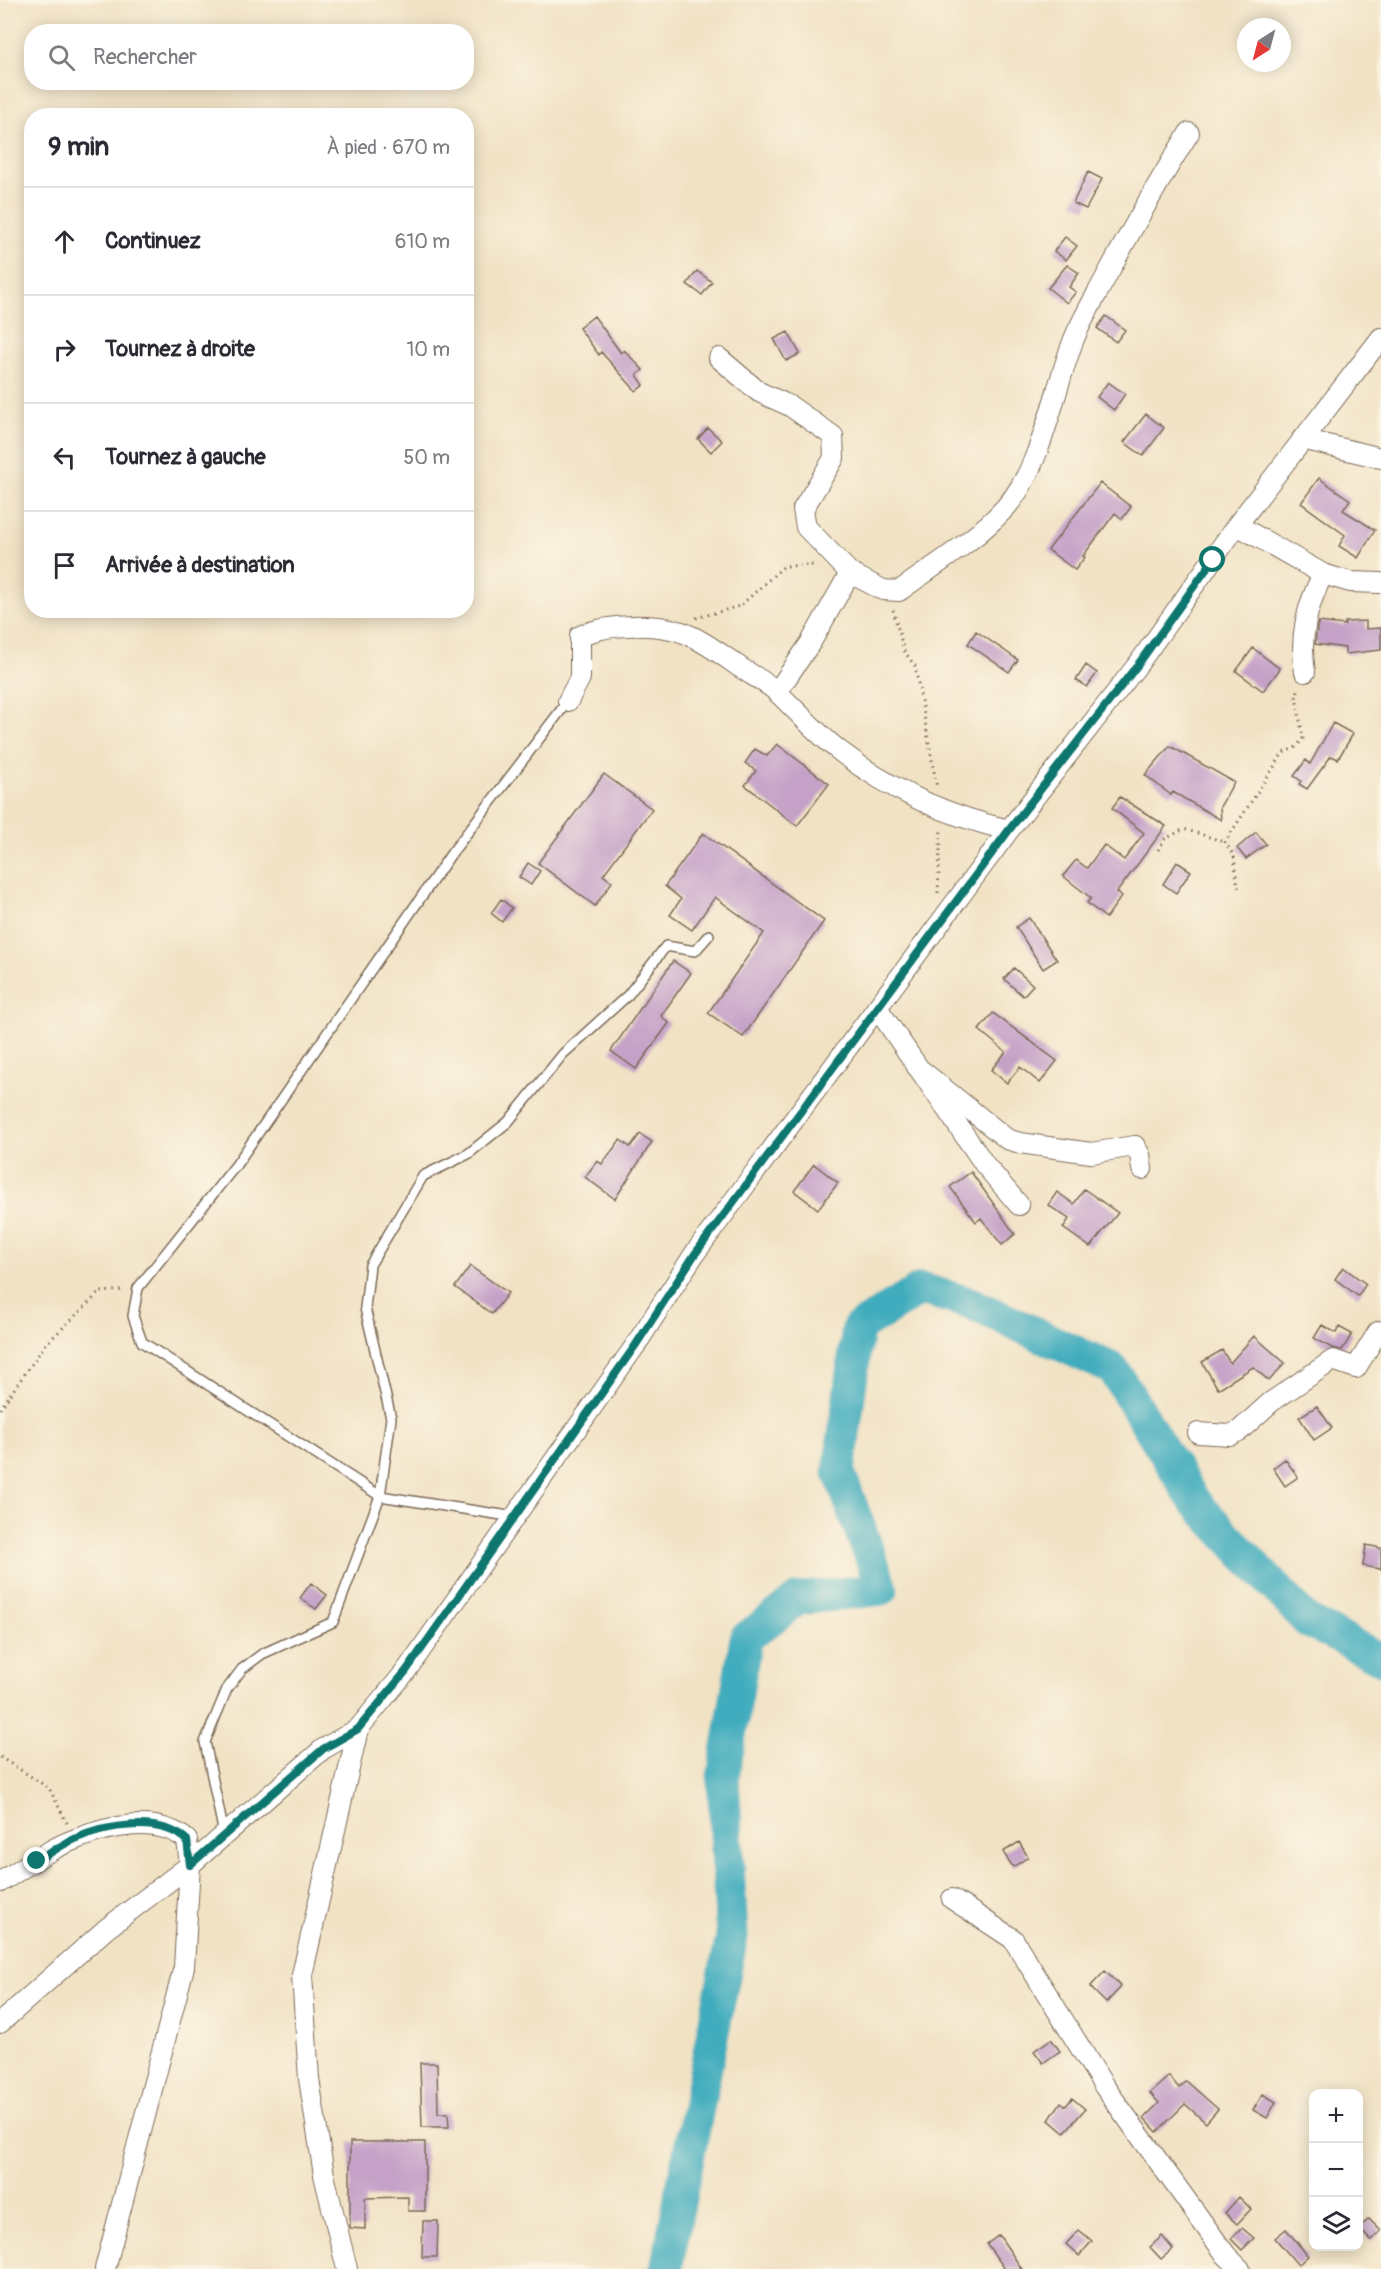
<!DOCTYPE html>
<html lang="fr">
<meta charset="utf-8">
<style>
:root{--surface:#fff;--page:#f2f2f3;--text:#2b2b33;--muted:#7c7c81;--line:#e1e1e2}
body{margin:0;font-family:Pangolin,sans-serif;background:var(--page);color:var(--text)}
.controls{position:absolute;right:18px;bottom:18px;display:grid;overflow:hidden;border-radius:12px;box-shadow:0 3px 15px #0003}
.controls button{width:54px;height:54px;display:grid;place-items:center;padding:0;border:0;border-bottom:2px solid var(--line);background:var(--surface);color:var(--text);font:30px sans-serif}
.compass{position:absolute;left:1237px;top:18px;width:54px;height:54px;border-radius:50%;background:var(--surface);box-shadow:0 3px 15px #0003;rotate:216deg}
.stop{position:absolute;width:18px;height:18px;margin:-14px;border:4px solid #0f766e;border-radius:50%;background:#fff}
.stop.end{background:#0f766e;border-color:#fff;box-shadow:0 2px 6px #0008}
.list{margin:0;padding:0;list-style:none}
h2{display:flex;justify-content:space-between;align-items:center;height:78px;margin:0;padding:0 24px;font-size:26px}
h2 small{font-size:20px;font-weight:400;color:var(--muted)}
.list li{display:grid;grid-template-columns:39px 1fr auto;gap:18px;align-items:center;box-sizing:border-box;height:108px;padding:0 24px;border-top:2px solid var(--line)}
.list b{display:block;font-size:22px;white-space:nowrap}
.list em{font-size:20px;font-style:normal;color:var(--muted)}
.icon{flex:none;width:33px;height:33px;fill:none;stroke:currentColor;stroke-width:2;stroke-linecap:round;stroke-linejoin:round}
.map{position:relative;flex:none;width:1381px;height:2269px;overflow:hidden}
.search{position:absolute;background:var(--surface);box-shadow:0 3px 15px #0003;left:24px;top:24px;width:450px;height:66px;display:flex;align-items:center;gap:15px;box-sizing:border-box;padding:0 21px;border-radius:24px;color:var(--muted);font-size:22px}
.panel{position:absolute;background:var(--surface);box-shadow:0 3px 15px #0003;left:24px;top:108px;width:450px;height:510px;border-radius:24px}
.map>svg:first-child{display:block}
</style>
<div class="map">
<svg width="1381" height="2269" viewBox="0 0 1381 2269">
<rect width="100%" height="100%" fill="#fcf5e5"/>
<filter id="ink" filterUnits="userSpaceOnUse"><feTurbulence type="fractalNoise" baseFrequency=".0167" numOctaves="2"/><feDisplacementMap in="SourceGraphic" scale="12" xChannelSelector="R" yChannelSelector="G"/><feConvolveMatrix kernelMatrix="1 2 1 2 8 2 1 2 1" color-interpolation-filters="sRGB"/></filter>
<filter id="wash" filterUnits="userSpaceOnUse"><feTurbulence type="fractalNoise" baseFrequency=".008" numOctaves="4" result="noise"/><feDisplacementMap in="SourceGraphic" scale="24" xChannelSelector="R" yChannelSelector="G"/><feGaussianBlur stdDeviation="1.35" result="paint"/><feColorMatrix in="noise" values="0 0 0 0 0 0 0 0 0 0 0 0 0 0 0 0 0 1.4 0 .05"/><feComposite in="paint" operator="in"/></filter>
<g filter="url(#wash)">
<rect width="100%" height="100%" fill="#f1e2c4"/>
<g fill="none" stroke-linecap="round" stroke-linejoin="round">
<path stroke="#3facbd" stroke-width="33" d="M 666,2269 L 732,1936 L 723,1778 L 746,1638 L 798,1599 L 882,1589 L 839,1472 L 858,1328 L 921,1289 L 970,1303 L 1113,1369 L 1195,1502 L 1307,1621 L 1381,1659"/>
</g>
<g id="blocks">
<path fill="#c5a1c8" d="M 1088,172 L 1102,179 L 1086,209 L 1073,203 Z
M 1065,237 L 1077,246 L 1066,260 L 1054,251 Z
M 1067,265 L 1079,273 L 1069,287 L 1076,292 L 1067,303 L 1048,288 Z
M 697,271 L 712,282 L 702,295 L 687,284 Z
M 594,316 L 621,353 L 624,350 L 643,370 L 637,375 L 644,385 L 636,391 L 601,352 L 599,355 L 579,328 Z
M 1106,316 L 1125,330 L 1116,342 L 1097,328 Z
M 788,332 L 800,354 L 786,361 L 774,339 Z
M 1108,382 L 1125,394 L 1114,410 L 1097,397 Z
M 1146,414 L 1164,428 L 1143,456 L 1124,442 Z
M 708,428 L 722,441 L 711,452 L 698,439 Z
M 1319,478 L 1350,500 L 1343,510 L 1375,530 L 1358,558 L 1339,546 L 1345,535 L 1301,503 Z
M 1100,483 L 1131,507 L 1122,519 L 1115,513 L 1083,556 L 1085,557 L 1075,570 L 1048,550 Z
M 1366,621 L 1366,629 L 1381,628 L 1381,650 L 1345,654 L 1345,648 L 1315,644 L 1318,622 L 1345,625 L 1345,622 Z
M 976,631 L 1018,660 L 1009,672 L 968,644 Z
M 1253,648 L 1280,669 L 1263,691 L 1236,671 Z
M 1086,665 L 1097,673 L 1087,687 L 1076,680 Z
M 1333,723 L 1353,734 L 1338,759 L 1331,756 L 1307,789 L 1299,784 L 1301,781 L 1294,776 L 1306,760 L 1310,764 Z
M 777,744 L 829,784 L 797,826 L 745,785 L 756,771 L 745,763 L 755,749 L 767,756 Z
M 1170,746 L 1234,782 L 1220,807 L 1221,820 L 1173,792 L 1171,795 L 1145,775 Z
M 604,774 L 652,809 L 603,875 L 612,882 L 595,906 L 538,863 Z
M 1120,797 L 1166,826 L 1117,892 L 1122,896 L 1106,918 L 1087,903 L 1091,898 L 1063,876 L 1076,860 L 1087,868 L 1104,845 L 1124,860 L 1144,833 L 1112,808 Z
M 1256,832 L 1266,844 L 1246,859 L 1237,848 Z
M 703,833 L 824,921 L 743,1037 L 708,1013 L 764,933 L 715,897 L 692,930 L 670,915 L 681,899 L 665,886 Z
M 1177,862 L 1191,871 L 1176,893 L 1163,884 Z
M 528,863 L 540,871 L 531,885 L 519,877 Z
M 501,899 L 512,908 L 502,922 L 491,913 Z
M 1029,918 L 1057,960 L 1043,969 L 1016,927 Z
M 673,961 L 691,973 L 661,1016 L 669,1023 L 636,1069 L 611,1051 Z
M 1014,968 L 1033,985 L 1023,996 L 1004,979 Z
M 993,1013 L 1057,1061 L 1040,1083 L 1020,1067 L 1007,1083 L 991,1070 L 1006,1052 L 979,1030 Z
M 640,1134 L 652,1142 L 615,1199 L 585,1177 L 597,1161 L 602,1164 L 620,1140 L 630,1147 Z
M 814,1164 L 838,1183 L 818,1209 L 794,1191 Z
M 971,1172 L 1015,1234 L 1002,1245 L 981,1218 L 976,1222 L 950,1187 Z
M 1084,1189 L 1118,1213 L 1090,1247 L 1063,1228 L 1069,1219 L 1048,1205 L 1057,1192 L 1074,1204 Z
M 470,1266 L 508,1293 L 492,1314 L 455,1287 Z
M 1343,1267 L 1366,1284 L 1358,1296 L 1335,1279 Z
M 1322,1325 L 1336,1333 L 1339,1327 L 1352,1334 L 1342,1350 L 1332,1348 L 1314,1338 Z
M 1254,1336 L 1285,1363 L 1269,1381 L 1253,1367 L 1218,1389 L 1202,1362 L 1222,1350 L 1230,1363 Z
M 1317,1406 L 1332,1428 L 1314,1440 L 1299,1417 Z
M 1285,1459 L 1298,1477 L 1285,1486 L 1273,1468 Z
M 1366,1545 L 1381,1548 L 1381,1569 L 1363,1566 Z
M 311,1583 L 327,1595 L 316,1609 L 300,1598 Z
M 1019,1842 L 1028,1857 L 1013,1867 L 1003,1852 Z
M 1105,1971 L 1121,1987 L 1106,2003 L 1090,1987 Z
M 1051,2039 L 1060,2051 L 1043,2063 L 1034,2051 Z
M 420,2063 L 437,2063 L 438,2113 L 448,2113 L 449,2127 L 422,2127 Z
M 1169,2076 L 1179,2088 L 1186,2081 L 1218,2109 L 1206,2123 L 1185,2104 L 1157,2132 L 1144,2118 L 1159,2103 L 1150,2093 Z
M 1263,2094 L 1276,2102 L 1267,2118 L 1253,2110 Z
M 1072,2098 L 1085,2109 L 1064,2133 L 1049,2120 L 1061,2102 L 1066,2106 Z
M 350,2142 L 425,2142 L 425,2211 L 408,2211 L 408,2197 L 365,2198 L 365,2229 L 350,2228 Z
M 1239,2197 L 1251,2209 L 1237,2224 L 1225,2213 Z
M 1369,2219 L 1381,2231 L 1371,2241 L 1359,2228 Z
M 423,2221 L 438,2221 L 437,2257 L 422,2257 Z
M 1242,2228 L 1254,2238 L 1242,2250 L 1231,2239 Z
M 1286,2229 L 1308,2256 L 1298,2265 L 1275,2238 Z
M 1079,2230 L 1092,2241 L 1079,2256 L 1066,2244 Z
M 999,2235 L 1022,2269 L 1005,2269 L 987,2244 Z
M 1162,2236 L 1173,2249 L 1161,2259 L 1150,2247 Z"/>
</g>
</g>
<g filter="url(#ink)">
<use href="#blocks" fill-opacity="0" stroke="#7b6a58" stroke-width="1.5"/>
<g fill="none" stroke-linecap="round" stroke-linejoin="round">
<g stroke="#7b6a58" stroke-width="12">
<path id="lane" d="M 515,1517 L 380,1496 L 142,1342 L 133,1316 L 138,1288 L 236,1165 L 451,854 L 568,701
M 224,1834 L 205,1742 L 227,1689 L 242,1669 L 262,1654 L 333,1622 L 380,1496 L 391,1418 L 365,1308 L 370,1265 L 423,1176 L 468,1154 L 508,1122 L 563,1054 L 628,995 L 666,946 L 695,951 L 709,935"/>
</g>
<g stroke="#7b6a58" stroke-width="22">
<path id="street" d="M 719,358 L 759,392 L 790,406 L 833,436 L 834,458 L 803,509 L 806,527 L 850,573 L 811,642 L 777,692
M 1302,439 L 1381,458
M 1237,525 L 1323,574 L 1350,582 L 1381,583
M 850,573 L 883,590 L 899,591 C 935,565 976,540 1006,507 C 1042,467 1054,389 1074,339 C 1083,317 1096,296 1107,275 C 1133,227 1160,179 1189,133
M 1305,672 C 1299,636 1307,606 1323,574
M 568,701 L 580,678 L 580,636 C 608,623 662,622 691,636 C 708,644 725,657 741,668 C 753,676 768,683 778,693 C 799,713 818,735 841,752 C 890,790 948,816 1009,830
M 878,1009 L 985,1165 L 1019,1205
M 917,1067 L 1007,1139 L 1020,1143 L 1091,1153 L 1135,1146 L 1140,1155 L 1142,1169
M 1198,1433 L 1230,1435 L 1239,1431 L 1271,1402 L 1333,1360 L 1356,1368 L 1378,1332 L 1381,1331
M 0,1882 C 24,1868 50,1848 76,1839 C 109,1826 158,1815 187,1840 L 190,1865 L 184,1967 L 105,2269
M 952,1899 L 1013,1939 L 1104,2086 L 1226,2255 L 1240,2269
M 0,2023 L 106,1929 L 190,1865 L 323,1749 L 358,1729 L 406,1671 L 635,1346 L 695,1253 L 1009,830 L 1139,663 L 1237,525 L 1381,338
M 347,2269 L 324,2175 L 309,2079 L 302,1975 L 358,1729"/>
</g>
<path stroke="#7b6a58" stroke-width="3" stroke-dasharray="1.5 4.5" stroke-linecap="butt" d="M 893,610 L 904,651 L 915,666 L 937,788
M 696,618 L 740,606 L 784,566 L 816,565
M 1158,850 L 1165,839 L 1184,829 L 1225,842
M 1238,888 L 1234,856 L 1225,842 L 1283,753 L 1296,747 L 1303,739 L 1296,696 L 1299,688
M 938,893 L 941,828
M 0,1409 L 45,1345 L 100,1292 L 124,1290
M 0,1757 L 49,1788 L 67,1823"/>
<use href="#lane" stroke="#fff" stroke-width="9"/>
<use href="#street" stroke="#fff" stroke-width="20"/>
</g>
</g>
<g fill="none" stroke-linecap="round" stroke-linejoin="round" filter="url(#ink)">
<path stroke="#0f766e" stroke-width="8" d="M 37,1861 C 49,1854 61,1845 74,1839 C 106,1825 159,1816 187,1840 L 190,1865 L 323,1749 L 358,1729 L 406,1671 L 635,1346 L 695,1254 L 1009,830 L 1139,663 L 1213,560"/>
</g>
</svg>
<div class="controls">
<button>+</button>
<button>−</button>
<button><svg class="icon" aria-label="layers" viewBox="0 0 24 24"><path d="M12 4l9 5-9 5-9-5zM3 14l9 5 9-5"/></svg></button>
</div>
<svg class="compass" viewBox="-18 -18 36 36"><path d="M0-13l5 13h-10z" fill="#e53935"/><path d="M0 13l5-13h-10z" fill="#7c7c81"/></svg>
<div class="stop" style="left:1213px;top:560px"></div>
<div class="stop end" style="left:37px;top:1861px"></div>
<div class="search"><svg class="icon" aria-label="search" viewBox="0 0 24 24"><circle cx="10" cy="10" r="6"/><path d="M15 15l6 6"/></svg>Rechercher</div>
<section class="panel">
<h2>9 min<small>À pied · 670 m</small></h2>
<ul class="list">
<li><svg class="icon" aria-label="ahead" viewBox="0 0 24 24"><path d="M12 20V5M6 11l6-6 6 6"/></svg><div><b>Continuez</b></div><em>610 m</em></li>
<li><svg class="icon" aria-label="right" viewBox="0 0 24 24"><path d="M7 20v-9h11M14 6l5 5-5 5"/></svg><div><b>Tournez à droite</b></div><em>10 m</em></li>
<li><svg class="icon" aria-label="left" viewBox="0 0 24 24"><path d="M17 20v-9H6M10 6l-5 5 5 5"/></svg><div><b>Tournez à gauche</b></div><em>50 m</em></li>
<li><svg class="icon" aria-label="arrive" viewBox="0 0 24 24"><path d="M6 21V4h12l-3 4 3 4H6"/></svg><div><b>Arrivée à destination</b></div></li>
</ul>
</section>
</div>
